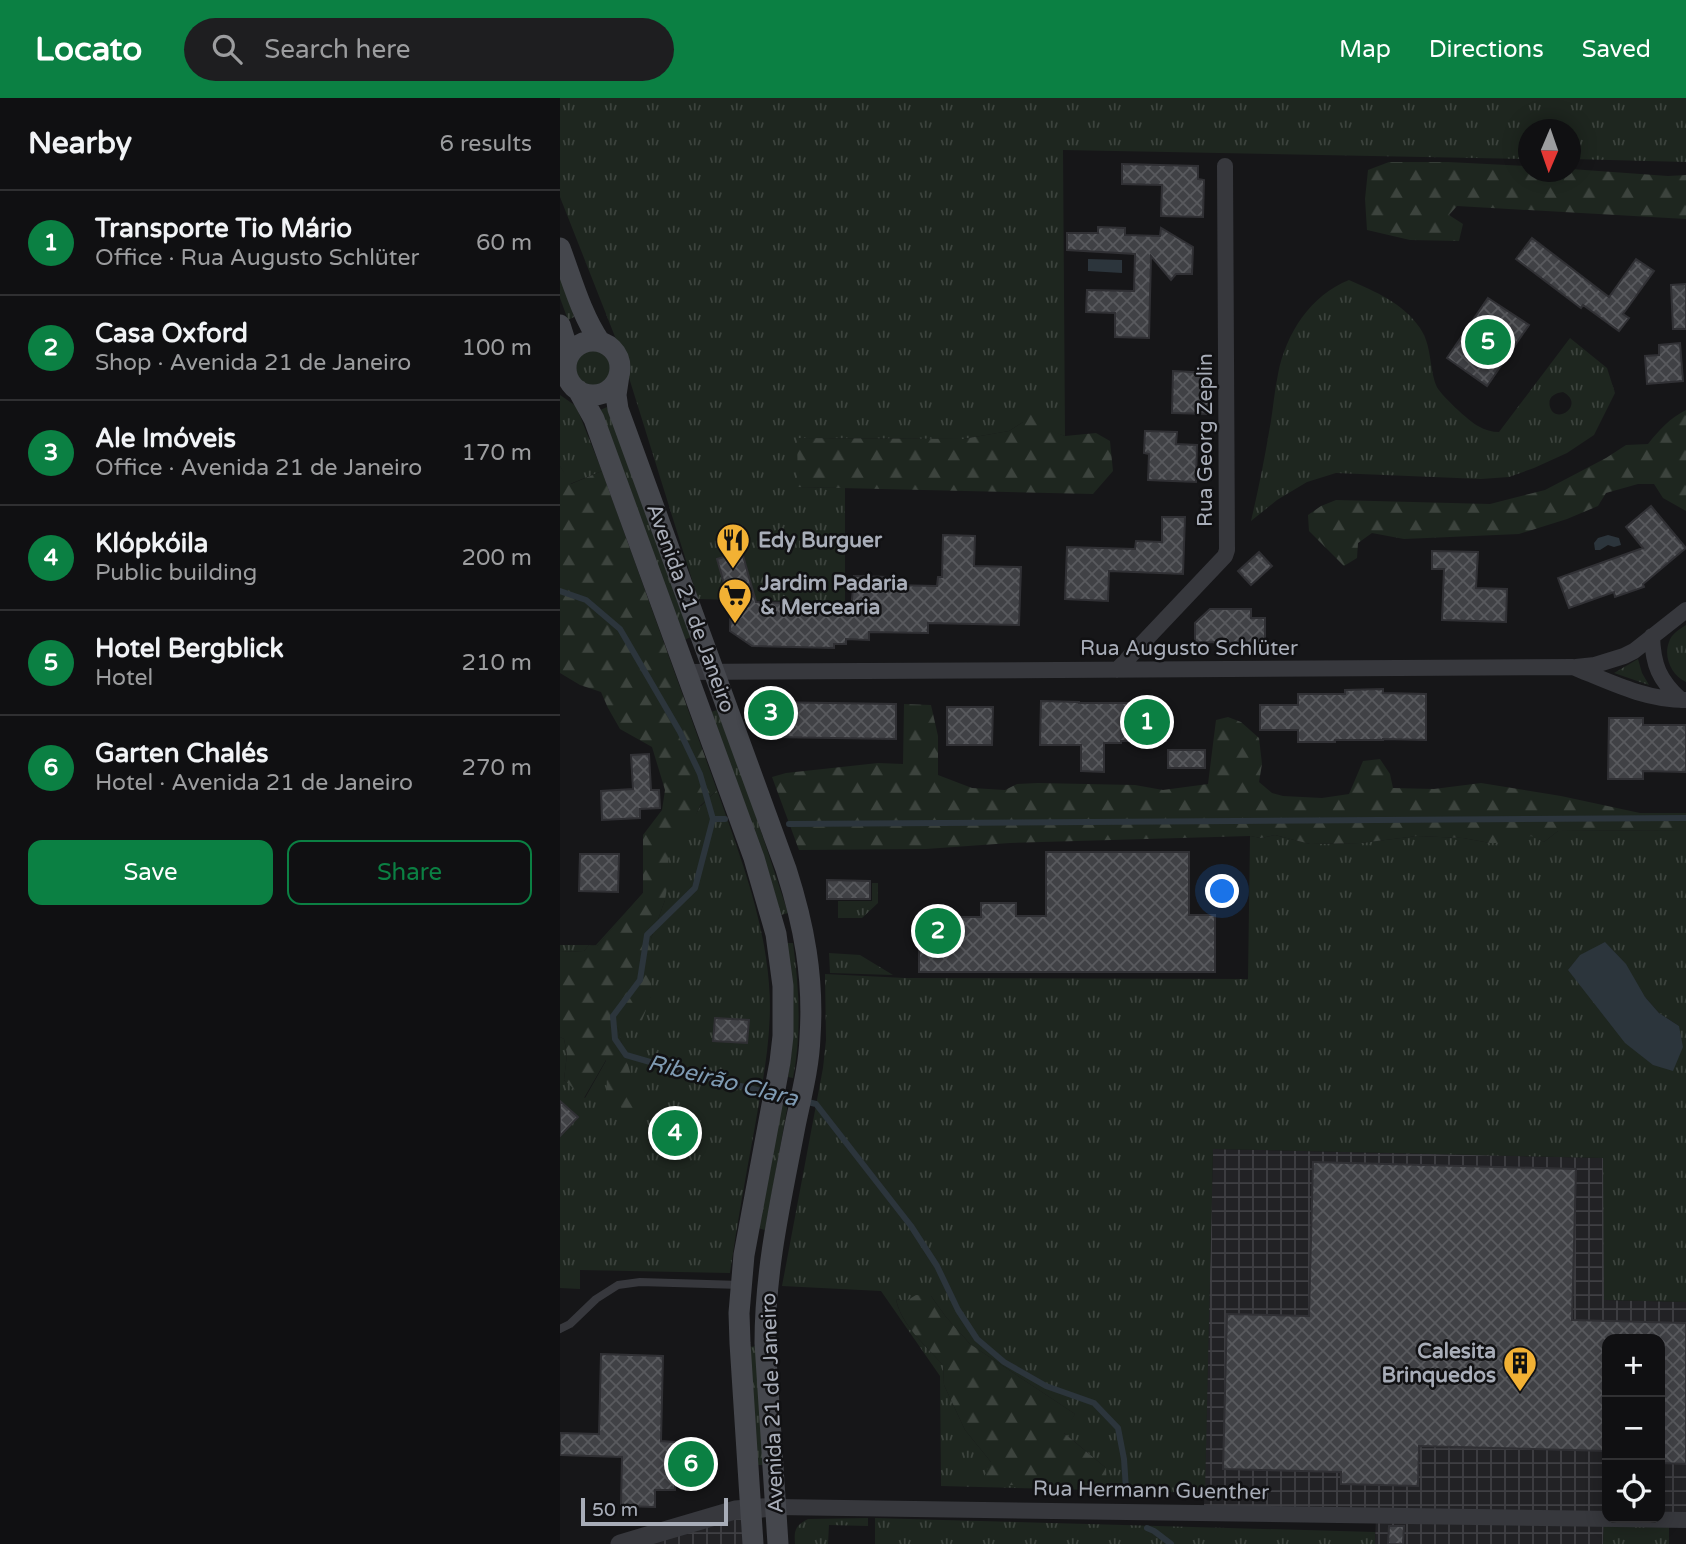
<!DOCTYPE html>
<meta charset="utf-8">
<style>
:root{--surface:#101012;--page:#1e1e20;--text:#f1f3f6;--muted:#9c9d9f;--line:#303032;--accent:#0b8043}
body{margin:0;font-family:"Varela Round",sans-serif;background:var(--page);color:var(--text)}
.controls{position:absolute;right:21px;bottom:21px;display:grid;overflow:hidden;border-radius:14px;box-shadow:0 4px 18px #0003}
.controls button{width:63px;height:63px;display:grid;place-items:center;padding:0;border:0;border-bottom:2px solid var(--line);background:var(--surface);color:var(--text);font:35px sans-serif}
.compass{position:absolute;left:958px;top:21px;width:63px;height:63px;border-radius:50%;background:var(--surface);box-shadow:0 4px 18px #0003;rotate:182deg}
.scale{position:absolute;left:21px;bottom:18px;width:147px;box-sizing:border-box;padding-left:7px;border:4px solid #a8adb8;border-top:0;font-size:19px;line-height:24px;white-space:nowrap;color:#a8adb8;-webkit-text-stroke:5px #111113;paint-order:stroke}
.you{position:absolute;left:663px;top:794px;width:24px;height:24px;margin:-18px;border:5px solid #fff;border-radius:50%;background:#1a73e8;box-shadow:0 0 0 10px #1a73e833}
.badge{display:grid;place-items:center;width:46px;height:46px;border-radius:50%;background:var(--accent);color:#fff;font-size:23px;font-weight:700}
.pin{position:absolute;translate:-50% -50%;border:4px solid #fff;box-shadow:0 2px 7px #0006}
.list{margin:0;padding:0;list-style:none}
h2{display:flex;justify-content:space-between;align-items:center;height:91px;margin:0;padding:0 28px;font-size:30px}
h2 small{font-size:23px;font-weight:400;color:var(--muted)}
.list li{display:grid;grid-template-columns:46px 1fr auto;gap:21px;align-items:center;box-sizing:border-box;height:105px;padding:0 28px;border-top:2px solid var(--line)}
.list b{display:block;font-size:26px;white-space:nowrap}
.list p{margin:0;font-size:23px;white-space:nowrap;color:var(--muted)}
.list em{font-size:23px;font-style:normal;color:var(--muted)}
.actions{display:flex;gap:14px;padding:21px 28px}
.actions a{flex:1;padding:16px 0;border:2px solid var(--accent);border-radius:14px;text-align:center;font-size:24px;color:var(--accent)}
.actions .main{background:var(--accent);color:#fff}
.icon{flex:none;width:38px;height:38px;fill:none;stroke:currentColor;stroke-width:2;stroke-linecap:round;stroke-linejoin:round}
.map{position:relative;flex:none;width:1126px;height:1446px;overflow:hidden}
header{display:flex;align-items:center;gap:42px;box-sizing:border-box;height:98px;padding:0 35px;background:var(--accent);color:#fff}
header strong{font-size:33px}
nav{display:flex;gap:38px;margin-inline-start:auto;font-size:24px}
.search{width:490px;height:63px;background:var(--page);display:flex;align-items:center;gap:18px;box-sizing:border-box;padding:0 24px;border-radius:38px;color:var(--muted);font-size:26px}
main{display:flex}
aside{flex:1;background:var(--surface)}
.map>svg:first-child{display:block}
</style>
<header>
<strong>Locato</strong>
<div class="search"><svg class="icon" aria-label="search" viewBox="0 0 24 24"><circle cx="10" cy="10" r="6"/><path d="M15 15l6 6"/></svg>Search here</div>
<nav><a>Map</a><a>Directions</a><a>Saved</a></nav>
</header>
<main>
<aside>
<h2>Nearby<small>6 results</small></h2>
<ul class="list">
<li><span class="badge">1</span><div><b>Transporte Tio Mário</b><p>Office · Rua Augusto Schlüter</p></div><em>60 m</em></li>
<li><span class="badge">2</span><div><b>Casa Oxford</b><p>Shop · Avenida 21 de Janeiro</p></div><em>100 m</em></li>
<li><span class="badge">3</span><div><b>Ale Imóveis</b><p>Office · Avenida 21 de Janeiro</p></div><em>170 m</em></li>
<li><span class="badge">4</span><div><b>Klópkóila</b><p>Public building</p></div><em>200 m</em></li>
<li><span class="badge">5</span><div><b>Hotel Bergblick</b><p>Hotel</p></div><em>210 m</em></li>
<li><span class="badge">6</span><div><b>Garten Chalés</b><p>Hotel · Avenida 21 de Janeiro</p></div><em>270 m</em></li>
</ul>
<div class="actions"><a class="main">Save</a><a>Share</a></div>
</aside>
<div class="map">
<svg width="1126" height="1446" viewBox="0 0 1126 1446">
<defs>
<pattern id="industrial-grid" width="8" height="8" patternUnits="userSpaceOnUse" patternTransform="scale(1.75)"><rect width="8" height="8" fill="#222225"/><path d="M0 4h8M4 0v8" fill="none" stroke="#3f3f43"/></pattern>
<pattern id="grass-tufts" width="24" height="20" patternUnits="userSpaceOnUse" patternTransform="scale(1.75)"><rect width="24" height="20" fill="#1e261f"/><path d="M3 7l-1-3M5 7V3M7 7l1-3M15 17l-1-3M17 17v-4M19 17l1-3" fill="none" stroke="#3c433d"/></pattern>
<pattern id="forest-firs" width="22" height="20" patternUnits="userSpaceOnUse" patternTransform="scale(1.75)"><rect width="22" height="20" fill="#1e261f"/><path d="M5 1l3.5 6h-7zM16 11l3.5 6h-7z" fill="#3c433d"/></pattern>
<pattern id="building-cross-hatch" width="8" height="8" patternUnits="userSpaceOnUse" patternTransform="scale(1.75)"><rect width="8" height="8" fill="#404145"/><path d="M0 0l8 8M0 8l8-8" fill="none" stroke="#595a5e"/></pattern>
</defs>
<rect width="100%" height="100%" fill="#161618"/>
<path fill="url(#industrial-grid)" fill-rule="evenodd" d="M 653,1051 L 1044,1060 L 1044,1202 L 1126,1204 L 1126,1423 L 1044,1422 L 1043,1446 L 815,1446 L 816,1417 L 644,1409 ZM 1047,1241 L 1100,1241 L 1100,1420 L 1047,1420 Z
M 182,1415 L 184,1446 L 75,1446 Z"/>
<path fill="url(#grass-tufts)" fill-rule="evenodd" d="M 0,0 L 1126,0 L 1126,64 L 1011,61 L 1010,32 L 968,32 L 968,61 L 503,52 L 505,338 L 463,324 L 449,333 L 403,341 L 238,340 L 238,389 L 285,390 L 285,505 L 138,501 L 61,254 L 0,99 Z
M 0,179 L 14,219 L 8,222 L 0,200 Z
M 789,182 C 816,194 843,205 860,230 C 872,248 869,268 876,287 C 879,296 910,324 918,328 C 925,332 932,334 939,334 L 1010,240 L 1047,270 L 1055,295 L 1034,337 L 1007,355 L 974,370 L 949,379 L 921,381 L 776,375 L 747,384 L 717,402 L 691,423 C 698,393 704,364 709,334 C 713,314 714,295 718,276 C 726,235 751,197 789,182 ZM 1003,294 C 1026,306 996,328 990,309 C 987,299 995,295 1003,294 Z
M14 270a19 19 0 1 1 38 0a19 19 0 1 1-38 0Z
M 0,297 L 16,308 L 42,373 L 10,386 L 0,368 Z
M 47,309 L 133,538 L 124,542 L 38,313 Z
M 1126,527 L 1126,584 C 1112,578 1103,559 1109,544 C 1111,536 1120,531 1126,527 Z
M 1078,561 L 1082,575 L 1089,587 L 1054,575 Z
M 157,612 L 188,694 L 228,815 L 221,817 L 208,772 L 151,614 Z
M 157,692 C 179,755 204,819 209,886 C 213,934 203,982 195,1028 C 186,1077 177,1126 170,1175 L 20,1172 L 20,1191 L 0,1190 L 0,939 L 4,941 L 7,956 L 4,982 L 25,1000 L 47,961 L 80,1013 L 58,931 L 91,899 L 91,841 L 105,802 L 84,737 L 84,795 L 37,848 L 29,847 L 24,853 L 0,854 L 0,847 L 36,847 L 83,795 L 83,737 L 132,723 L 140,709 Z
M 1126,732 L 1126,1204 L 1044,1202 L 1043,1060 L 653,1051 L 645,1395 L 381,1388 L 380,1278 L 321,1193 L 222,1188 L 263,970 L 266,942 L 265,876 L 345,880 L 688,881 L 690,738 L 701,740 L 715,737 L 750,746 L 801,745 L 857,738 L 903,740 L 930,745 L 971,737 L 984,744 L 998,733 ZM 1008,872 L 1085,899 L 1099,915 L 1119,928 ZM 371,1198 L 386,1219 L 410,1246 L 515,1316 L 503,1334 L 546,1370 L 467,1387 L 432,1387 L 431,1364 L 405,1332 L 384,1287 L 383,1267 C 367,1249 340,1226 336,1201 L 346,1203 Z
M 312,785 L 318,785 L 318,805 L 302,820 L 278,820 L 278,803 L 312,803 Z
M 227,845 L 233,845 C 239,889 242,935 233,980 L 228,979 C 237,934 231,890 227,845 Z
M 269,855 L 300,857 L 333,877 L 270,875 Z
M 222,1005 L 228,1006 L 205,1132 L 198,1130 Z
M 196,1248 L 203,1367 L 196,1367 L 189,1249 Z
M 308,1420 L 308,1428 L 269,1427 L 268,1446 L 235,1446 C 234,1432 235,1428 248,1421 Z
M 315,1420 L 383,1422 L 815,1434 L 815,1446 L 315,1446 Z
M 1044,1421 L 1109,1423 L 1109,1446 L 1043,1446 Z"/>
<path fill="url(#forest-firs)" d="M 829,64 L 888,64 L 968,68 L 968,74 L 1010,74 L 1011,71 L 1108,78 L 1126,77 L 1126,121 L 897,108 L 889,117 L 903,126 L 899,143 L 850,142 L 807,132 L 805,101 L 808,72 Z
M 470,308 L 488,311 L 492,333 L 505,338 L 536,335 L 550,343 L 553,373 L 533,396 L 238,389 L 237,340 L 403,341 L 449,333 L 463,324 Z
M 1126,312 L 1126,413 L 1103,400 L 1094,386 L 1078,386 L 1046,395 L 1038,408 L 1007,421 L 959,436 L 844,441 L 812,435 L 798,445 L 797,460 L 784,468 L 749,433 L 748,417 L 761,408 L 776,402 L 930,406 L 985,392 L 1046,360 L 1066,347 L 1088,346 C 1099,332 1110,320 1126,312 Z
M 0,368 L 11,386 L 42,373 L 157,692 L 140,708 L 133,723 L 107,737 L 109,777 L 105,802 L 91,841 L 91,899 L 81,925 L 58,931 L 81,1013 L 68,1018 L 47,992 L 46,962 L 24,1000 L 4,982 L 7,956 L 4,941 L 0,939 L 0,854 L 24,853 L 29,847 L 37,848 L 83,795 L 83,737 L 102,712 L 105,692 L 92,649 L 60,631 L 48,610 L 41,594 L 20,587 L 0,575 Z
M 344,606 L 371,607 L 378,638 L 378,677 L 412,690 L 445,692 L 457,686 L 478,685 L 575,687 L 603,692 L 648,686 L 656,622 L 668,619 L 681,624 L 699,640 L 702,666 L 699,684 L 712,695 L 723,698 L 762,700 L 789,696 L 803,663 L 820,661 L 830,676 L 833,690 L 874,691 L 921,685 L 1001,698 L 1080,715 L 1126,715 L 1126,732 L 998,733 L 984,744 L 971,738 L 954,745 L 930,745 L 903,740 L 857,738 L 801,745 L 750,746 L 715,737 L 701,740 L 690,738 L 450,745 L 366,751 L 239,752 L 212,679 L 226,675 L 318,665 L 343,666 Z
M 356,1197 L 371,1198 L 386,1219 L 410,1246 L 515,1316 L 504,1335 L 546,1370 L 547,1390 L 467,1387 L 432,1387 L 423,1381 L 431,1364 L 405,1332 L 384,1287 L 383,1267 C 366,1248 341,1227 336,1201 L 346,1203 Z"/>
<path fill="#2c353c" d="M 528,161 L 562,162 L 562,175 L 528,173 Z
M 1048,437 L 1059,440 L 1061,447 L 1054,449 L 1048,447 L 1040,452 L 1035,452 L 1034,445 L 1038,440 Z
M 1045,844 L 1066,866 L 1085,899 L 1099,915 L 1119,928 L 1123,949 L 1113,973 L 1093,967 L 1065,945 L 1008,872 L 1020,857 Z"/>
<g fill="none" stroke-linecap="round" stroke-linejoin="round">
<path stroke="#2c353c" stroke-width="6" d="M 0,493 L 26,502 L 60,531 L 120,634 L 140,676 L 153,721 L 135,790 L 87,837 L 80,882 L 53,918 L 55,941 L 66,957 L 135,977 L 256,1006 L 351,1128 L 377,1168 L 398,1212 L 417,1241 L 444,1264 L 486,1288 L 534,1305 L 558,1330 L 564,1361 L 566,1391
M 153,721 L 165,721
M 229,726 L 1126,720
M 587,1430 L 594,1433 L 611,1446"/>
</g>
<path fill="url(#building-cross-hatch)" stroke="#303034" stroke-width="2" d="M 562,66 L 638,68 L 638,81 L 644,82 L 643,119 L 601,118 L 602,87 L 562,86 Z
M 538,129 L 565,130 L 565,137 L 600,138 L 601,130 L 633,149 L 632,176 L 616,176 L 611,182 L 591,158 L 589,240 L 555,239 L 555,215 L 526,214 L 527,192 L 574,193 L 575,156 L 507,152 L 507,135 L 538,135 Z
M 972,140 L 1049,199 L 1076,161 L 1094,173 L 1063,216 L 1069,220 L 1059,233 L 1023,207 L 1021,210 L 956,161 Z
M 1126,186 L 1126,231 L 1113,231 L 1111,187 Z
M 928,200 L 969,227 L 927,288 L 887,260 Z
M 1120,245 L 1123,283 L 1087,286 L 1085,258 L 1099,257 L 1099,247 Z
M 613,273 L 651,275 L 650,316 L 612,315 Z
M 585,333 L 617,334 L 616,346 L 637,347 L 636,384 L 588,382 L 589,356 L 584,355 Z
M 1091,408 L 1126,450 L 1083,486 L 1084,489 L 1055,499 L 1054,494 L 1009,510 L 998,480 L 1083,450 L 1066,429 Z
M 602,419 L 625,419 L 623,476 L 549,473 L 548,503 L 505,501 L 507,449 L 575,451 L 576,443 L 602,444 Z
M 383,437 L 415,438 L 414,468 L 461,469 L 459,527 L 368,525 L 368,535 L 309,534 L 309,542 L 286,541 L 286,546 L 274,546 L 274,550 L 192,548 L 170,533 L 171,488 L 165,489 L 157,461 L 182,454 L 196,504 L 231,505 L 231,511 L 291,513 L 294,478 L 329,479 L 329,487 L 377,488 L 378,479 L 382,479 Z
M 872,453 L 918,454 L 916,490 L 947,491 L 946,524 L 882,522 L 884,471 L 872,471 Z
M 699,454 L 712,468 L 691,487 L 678,473 Z
M 650,511 L 691,511 L 691,520 L 705,520 L 705,545 L 635,544 L 635,525 Z
M 823,591 L 823,595 L 866,596 L 866,642 L 823,641 L 823,642 L 775,642 L 775,644 L 738,644 L 738,632 L 700,632 L 700,607 L 738,607 L 738,596 L 785,596 L 785,592 Z
M 481,603 L 519,604 L 519,605 L 592,605 L 592,610 L 606,610 L 606,643 L 561,643 L 561,645 L 544,645 L 544,674 L 521,673 L 521,647 L 480,647 Z
M 199,604 L 336,606 L 336,641 L 211,639 Z
M 387,609 L 433,609 L 432,647 L 387,647 Z
M 1049,620 L 1083,620 L 1083,627 L 1126,627 L 1126,674 L 1083,673 L 1083,681 L 1048,681 Z
M 608,652 L 645,652 L 645,670 L 608,670 Z
M 89,656 L 91,692 L 99,692 L 100,710 L 80,711 L 80,720 L 42,722 L 41,693 L 73,691 L 71,657 Z
M 486,754 L 629,754 L 629,817 L 655,817 L 655,874 L 359,874 L 359,819 L 421,819 L 421,805 L 456,805 L 456,818 L 486,818 Z
M 20,756 L 59,756 L 58,794 L 19,793 Z
M 267,782 L 310,783 L 310,801 L 267,801 Z
M 155,920 L 189,922 L 187,945 L 153,943 Z
M 0,1003 L 18,1019 L 0,1038 Z
M 123,1021 L 129,1040 L 105,1047 L 99,1028 Z
M 753,1064 L 1016,1071 L 1012,1222 L 1126,1225 L 1126,1366 L 1100,1365 L 1100,1241 L 1047,1241 L 1047,1353 L 859,1348 L 858,1388 L 781,1386 L 781,1374 L 663,1371 L 667,1216 L 749,1218 Z
M 41,1256 L 103,1258 L 101,1343 L 116,1344 L 115,1392 L 95,1392 L 95,1409 L 61,1408 L 62,1359 L 0,1357 L 0,1335 L 39,1336 Z
M 829,1428 L 844,1428 L 843,1446 L 828,1446 Z"/>
<g fill="none" stroke-linecap="round" stroke-linejoin="round">
<path stroke="#37383d" stroke-width="8" d="M 0,1231 L 10,1226 L 36,1201 L 58,1187 L 80,1184 L 181,1187"/>
<path stroke="#37383d" stroke-width="16" d="M 1092,538 C 1093,567 1099,582 1121,602
M 1016,569 L 1035,567 L 1064,558 L 1074,553 L 1126,512
M 557,572 L 665,458 L 667,452 L 665,68
M 127,574 L 1013,569 C 1050,584 1085,602 1126,602
M 216,1409 L 1126,1422"/>
<path stroke="#37383d" stroke-width="19" d="M 0,275 L 7,275
M 60,1446 L 175,1412 L 216,1409"/>
<path stroke="#45474d" stroke-width="21" d="M 0,150 C 12,182 21,216 40,244
M 0,227 L 7,249 L 7,263
M6 270a27 27 0 1 1 54 0a27 27 0 1 1-54 0Z
M 59,277 L 56,297 L 58,311 L 226,771 C 244,827 254,879 250,939 C 249,969 241,999 235,1028 C 221,1102 205,1170 205,1245 L 218,1446
M 18,292 L 34,321 L 194,760 L 216,836 L 223,888 L 223,938 L 220,964 L 184,1157 L 179,1215 L 180,1245 L 193,1446"/>
</g>
<defs>
<g id="restaurant-pin" transform="scale(1.75)"><path d="M0 17L-7.5 6A9.5 9.5 0 1 1 7.5 6Z" fill="#f2b134" stroke="#111113"/><path d="M-5-6h1v4h1v-4h1v4h1v-4h1v5L-1.5 .5V6h-2V.5L-5-1ZM5-6V6H3V1.5H1.5Q1.5-4 5-6Z" fill="#111"/></g>
<g id="supermarket-pin" transform="scale(1.75)"><path d="M0 17L-7.5 6A9.5 9.5 0 1 1 7.5 6Z" fill="#f2b134" stroke="#111113"/><path d="M-6-5.5h2.5l.6 2H6L4.5 2H-2.5L-4.4-4H-6ZM-1.5 3.2a1.3 1.3 0 1 0 .1 0ZM3 3.2a1.3 1.3 0 1 0 .1 0Z" fill="#111"/></g>
<g id="building-pin" transform="scale(1.75)"><path d="M0 17L-7.5 6A9.5 9.5 0 1 1 7.5 6Z" fill="#f2b134" stroke="#111113"/><path d="M-4-6H4V6H1V3H-1V6H-4ZM-2.5-4.3h1.7v1.8h-1.7ZM.8-4.3h1.7v1.8H.8ZM-2.5-1h1.7V.8h-1.7ZM.8-1h1.7V.8H.8Z" fill="#111"/></g>
</defs>
<g fill-rule="evenodd">
<use href="#restaurant-pin" x="173" y="442"/>
<use href="#supermarket-pin" x="175" y="497"/>
<use href="#building-pin" x="960" y="1265"/>
</g>
<g text-anchor="middle" stroke-width="5" stroke-linejoin="round" paint-order="stroke">
<g font-size="21" fill="#a8adb8" stroke="#111113">
<text transform="translate(645 342) rotate(-90)" y="7">Rua Georg Zeplin</text>
<text transform="translate(131 510) rotate(70)" y="7">Avenida 21 de Janeiro</text>
<text x="629" y="557">Rua Augusto Schlüter</text>
<text transform="translate(212 1305) rotate(-92)" y="7">Avenida 21 de Janeiro</text>
<text transform="translate(591 1392) rotate(1)" y="7">Rua Hermann Guenther</text>
</g>
<g font-size="21" font-weight="bold" fill="#a8adb8" stroke="#111113" text-anchor="start">
<text x="198" y="449">Edy Burguer</text>
<text x="200" y="492">Jardim Padaria<tspan x="200" dy="24">&amp; Mercearia</tspan></text>
<text x="936" y="1260" text-anchor="end">Calesita<tspan x="936" dy="24">Brinquedos</tspan></text>
</g>
<g font-size="23" font-style="italic" fill="#7f9bb3" stroke="#111113">
<text transform="translate(163 982) rotate(14)" y="8">Ribeirão Clara</text>
</g>
</g>
</svg>
<div class="controls">
<button>+</button>
<button>−</button>
<button><svg class="icon" aria-label="locate" viewBox="0 0 24 24"><circle cx="12" cy="12" r="6"/><path d="M12 2v4M12 18v4M2 12h4M18 12h4"/></svg></button>
</div>
<svg class="compass" viewBox="-18 -18 36 36"><path d="M0-13l5 13h-10z" fill="#e53935"/><path d="M0 13l5-13h-10z" fill="#9c9d9f"/></svg>
<div class="scale">50 m</div>
<div class="you"></div>
<div class="pin badge" style="left:587px;top:624px">1</div>
<div class="pin badge" style="left:378px;top:833px">2</div>
<div class="pin badge" style="left:211px;top:615px">3</div>
<div class="pin badge" style="left:115px;top:1035px">4</div>
<div class="pin badge" style="left:928px;top:244px">5</div>
<div class="pin badge" style="left:131px;top:1366px">6</div>
</div>
</main>
